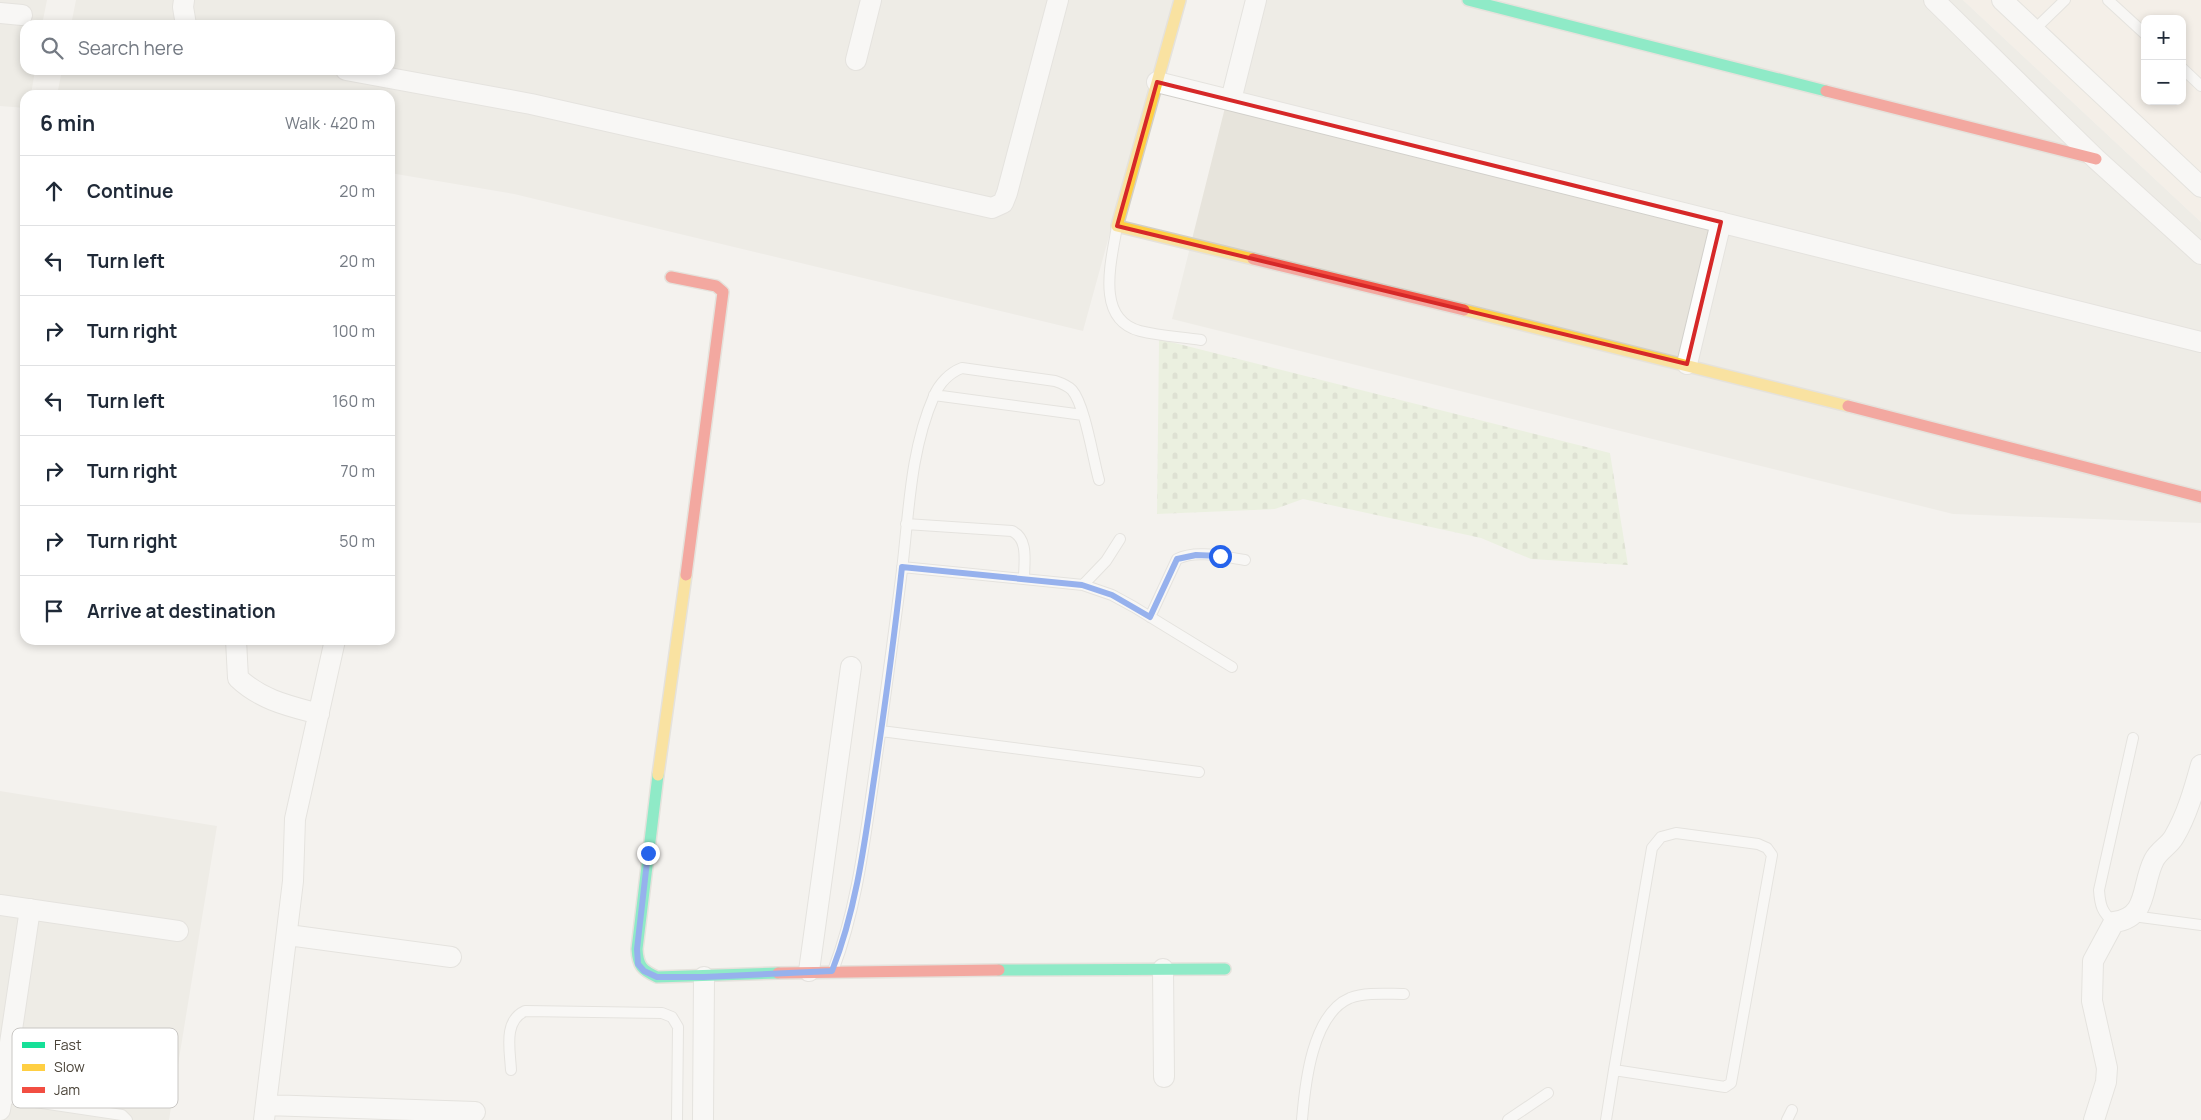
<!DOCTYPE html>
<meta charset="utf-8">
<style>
:root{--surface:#fff;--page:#f6f6f7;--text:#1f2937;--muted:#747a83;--line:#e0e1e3}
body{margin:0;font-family:Manrope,sans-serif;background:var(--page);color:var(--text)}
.controls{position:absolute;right:15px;top:15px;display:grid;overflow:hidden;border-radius:10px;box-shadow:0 2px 8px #0003}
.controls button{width:45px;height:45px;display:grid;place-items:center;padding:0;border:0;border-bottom:1px solid var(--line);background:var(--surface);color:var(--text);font:25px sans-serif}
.stop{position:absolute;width:15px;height:15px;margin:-11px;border:4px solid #2563eb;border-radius:50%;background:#fff}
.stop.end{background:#2563eb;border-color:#fff;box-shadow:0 1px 5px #0008}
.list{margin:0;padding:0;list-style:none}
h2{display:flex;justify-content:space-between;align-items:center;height:65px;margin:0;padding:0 20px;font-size:21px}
h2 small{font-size:16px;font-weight:400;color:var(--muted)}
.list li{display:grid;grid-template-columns:32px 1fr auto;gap:15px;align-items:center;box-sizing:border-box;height:70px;padding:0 20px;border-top:1px solid var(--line)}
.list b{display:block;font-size:19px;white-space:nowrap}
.list em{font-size:16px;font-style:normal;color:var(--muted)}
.icon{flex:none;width:28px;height:28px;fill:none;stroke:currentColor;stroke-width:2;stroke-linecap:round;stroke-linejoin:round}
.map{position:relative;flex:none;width:2201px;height:1120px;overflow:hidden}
.search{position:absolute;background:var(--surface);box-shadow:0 2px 8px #0003;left:20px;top:20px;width:375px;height:55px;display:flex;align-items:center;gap:12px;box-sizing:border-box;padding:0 18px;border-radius:15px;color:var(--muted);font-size:19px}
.panel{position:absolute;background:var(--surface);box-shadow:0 2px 8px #0003;left:20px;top:90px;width:375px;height:555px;border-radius:15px}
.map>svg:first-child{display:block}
</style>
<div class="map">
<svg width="2201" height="1120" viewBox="0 0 2201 1120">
<defs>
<pattern id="cemetery-stones" width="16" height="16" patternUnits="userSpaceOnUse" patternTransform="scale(1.25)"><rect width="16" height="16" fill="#e1eecf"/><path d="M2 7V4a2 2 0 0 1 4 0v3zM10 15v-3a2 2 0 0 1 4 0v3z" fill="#c3cdb2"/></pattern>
</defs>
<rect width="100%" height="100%" fill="#f4f2ee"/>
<path fill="#e7e4dc" d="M 0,0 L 47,0 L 42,25 L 25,25 L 25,70 L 35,70 L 31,95 L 25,95 L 25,108 L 0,106 Z
M 76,0 L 1174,0 L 1083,331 L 514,194 L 390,173 L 390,95 L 57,95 L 62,70 L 390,70 L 390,25 L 71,25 Z
M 1252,0 L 1963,0 L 2201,222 L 2201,523 L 1953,514 L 1172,319 Z
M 0,791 L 217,826 L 169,1120 L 0,1120 Z"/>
<path fill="#f3ebdf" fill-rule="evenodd" d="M 1963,0 L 2201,0 L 2201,222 ZM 2145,19 L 2182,19 L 2182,101 L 2145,101 Z"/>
<path fill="url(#cemetery-stones)" d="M 1159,339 L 1610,453 L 1628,565 L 1531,559 L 1481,538 L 1303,499 L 1275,509 L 1157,514 Z"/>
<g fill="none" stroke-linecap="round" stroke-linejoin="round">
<g stroke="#d2d0cb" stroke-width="12">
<path id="lane" d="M 2108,0 L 2145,34
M 2034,30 L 2065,0
M 2182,68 L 2201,86
M 1117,226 C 1112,259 1094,319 1140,331 C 1160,336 1181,337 1201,340
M 934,395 L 1083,415
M 906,524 L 1012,531 C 1029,539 1024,562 1024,579
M 902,567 L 1083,585 L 1112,595 L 1134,607 L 1232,667
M 1083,585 L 1106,561 L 1120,539
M 1150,617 L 1177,559 C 1197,549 1224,557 1245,560
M 881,731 L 1199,772
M 2133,916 L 2201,925
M 2114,922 C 2102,913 2100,905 2099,890 L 2133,738
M 834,968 C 856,910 864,845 873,784 C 883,713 893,642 902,570 C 909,512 910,451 934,396 C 939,384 949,373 962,368 L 1055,381 C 1061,383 1067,385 1072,390 C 1085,405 1093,459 1099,480
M 511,1070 C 510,1050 503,1021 525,1011 L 662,1013 L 672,1017 L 678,1027 L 677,1120
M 2,1097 L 122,1115 L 127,1120
M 1302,1120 C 1305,1084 1312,1014 1350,998 C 1366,992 1387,994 1404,994
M 1508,1120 L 1548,1093
M 1606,1120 L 1614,1070 L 1725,1087 L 1731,1083 L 1772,855 L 1767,848 L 1758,844 L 1676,833 L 1661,837 L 1652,848 L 1614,1070
M 1787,1120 L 1792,1110"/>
</g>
<g stroke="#d2d0cb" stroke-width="22">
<path id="street" d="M 184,0 L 183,7 L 186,25
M 1934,0 L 2096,159 L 2201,254
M 2002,0 L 2201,187
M 0,13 L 22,15
M 856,60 L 871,0
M 346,70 L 531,104 L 992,208 L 1003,203 L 1007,193 L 1058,0
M 1157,82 L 2201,342
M 1231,100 L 1256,0
M 1687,364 L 1721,222
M 236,640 L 238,678 C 261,700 289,706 319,714
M 0,905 L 178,931
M 288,935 L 451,957
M 1163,969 L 1164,1077
M 809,971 L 851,667
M 266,1105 L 475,1112
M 0,1110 L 30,909
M 264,1120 L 293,881 L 295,819 L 335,640
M 703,1120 L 704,977
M 2094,1120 L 2106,1082 L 2107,1068 L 2092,1001 L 2093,961 L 2114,922 C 2149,918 2141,885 2154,860 C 2159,850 2169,846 2174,837 C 2187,815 2194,790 2201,765"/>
</g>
<g stroke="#d3cfc5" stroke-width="14">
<path id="fast" d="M 1468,0 L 1826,91
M 658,775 L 637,949 C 638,966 642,970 657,977 L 778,973
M 999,970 L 1225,969"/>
</g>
<g stroke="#d3cfc5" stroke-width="14">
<path id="slow" d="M 1180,0 L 1117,226 L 1253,259
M 1464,310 L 1848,406
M 658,775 L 686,575"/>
</g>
<g stroke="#d3cfc5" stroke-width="14">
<path id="jam" d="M 1826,91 L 2096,159
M 1253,259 L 1464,310
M 671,277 L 716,286 L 723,292 L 686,575
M 1848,406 L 2201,497
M 778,973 L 999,970"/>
</g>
<use href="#lane" stroke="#fdfdfc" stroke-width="10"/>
<use href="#street" stroke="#fdfdfc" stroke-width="20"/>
<use href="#fast" stroke="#16e098" stroke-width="11"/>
<use href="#slow" stroke="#ffcf43" stroke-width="11"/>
<use href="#jam" stroke="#f24e42" stroke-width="11"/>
</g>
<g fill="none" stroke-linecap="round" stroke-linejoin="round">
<path stroke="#2563eb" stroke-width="6" d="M 648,853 L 637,949 L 638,964 L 644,971 L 657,977 L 704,977 L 832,971 C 855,913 864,848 873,786 C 884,713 894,640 902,567 L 1082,585 L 1112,595 L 1150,617 L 1177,559 L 1196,555 L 1220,556"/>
</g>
<path d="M0 0H2201V1120H0ZM 1157,82 L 1721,222 L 1687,364 L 1117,226 Z" fill="#f4f2ee" fill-opacity=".55" fill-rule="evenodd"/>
<path fill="none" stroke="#d62828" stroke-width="4" stroke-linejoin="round" d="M 1157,82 L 1721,222 L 1687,364 L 1117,226 Z"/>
<rect x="12" y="1028" width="166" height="80" rx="8" fill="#fff" stroke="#c9c7c4" stroke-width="1"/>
<rect x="22" y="1042" width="23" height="6" fill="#16e098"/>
<rect x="22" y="1064" width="23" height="7" fill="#ffcf43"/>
<rect x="22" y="1087" width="23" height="6" fill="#f24e42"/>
<g font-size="14" fill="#4b4439">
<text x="54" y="1050">Fast</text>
<text x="54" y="1072">Slow</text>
<text x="54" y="1095">Jam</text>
</g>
</svg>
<div class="controls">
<button>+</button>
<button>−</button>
</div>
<div class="stop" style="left:1220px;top:556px"></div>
<div class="stop end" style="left:648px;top:853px"></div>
<div class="search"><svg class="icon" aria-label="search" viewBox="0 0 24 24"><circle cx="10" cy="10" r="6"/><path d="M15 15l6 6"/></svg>Search here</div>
<section class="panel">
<h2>6 min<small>Walk · 420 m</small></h2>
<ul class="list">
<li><svg class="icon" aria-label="ahead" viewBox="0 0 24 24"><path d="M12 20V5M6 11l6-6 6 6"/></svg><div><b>Continue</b></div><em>20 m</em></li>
<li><svg class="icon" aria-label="left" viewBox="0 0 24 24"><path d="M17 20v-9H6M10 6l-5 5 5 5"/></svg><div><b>Turn left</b></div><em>20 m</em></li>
<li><svg class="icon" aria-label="right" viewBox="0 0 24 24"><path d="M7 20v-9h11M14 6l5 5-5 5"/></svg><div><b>Turn right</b></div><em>100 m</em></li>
<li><svg class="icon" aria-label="left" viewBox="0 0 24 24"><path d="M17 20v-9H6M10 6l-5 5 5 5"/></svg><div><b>Turn left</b></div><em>160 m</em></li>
<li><svg class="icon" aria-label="right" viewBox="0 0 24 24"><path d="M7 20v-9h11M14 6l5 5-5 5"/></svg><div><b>Turn right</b></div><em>70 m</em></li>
<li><svg class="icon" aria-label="right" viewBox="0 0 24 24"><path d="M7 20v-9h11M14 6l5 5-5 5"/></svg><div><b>Turn right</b></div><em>50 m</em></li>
<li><svg class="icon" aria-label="arrive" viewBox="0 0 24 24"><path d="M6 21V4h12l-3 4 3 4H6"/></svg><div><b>Arrive at destination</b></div></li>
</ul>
</section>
</div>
